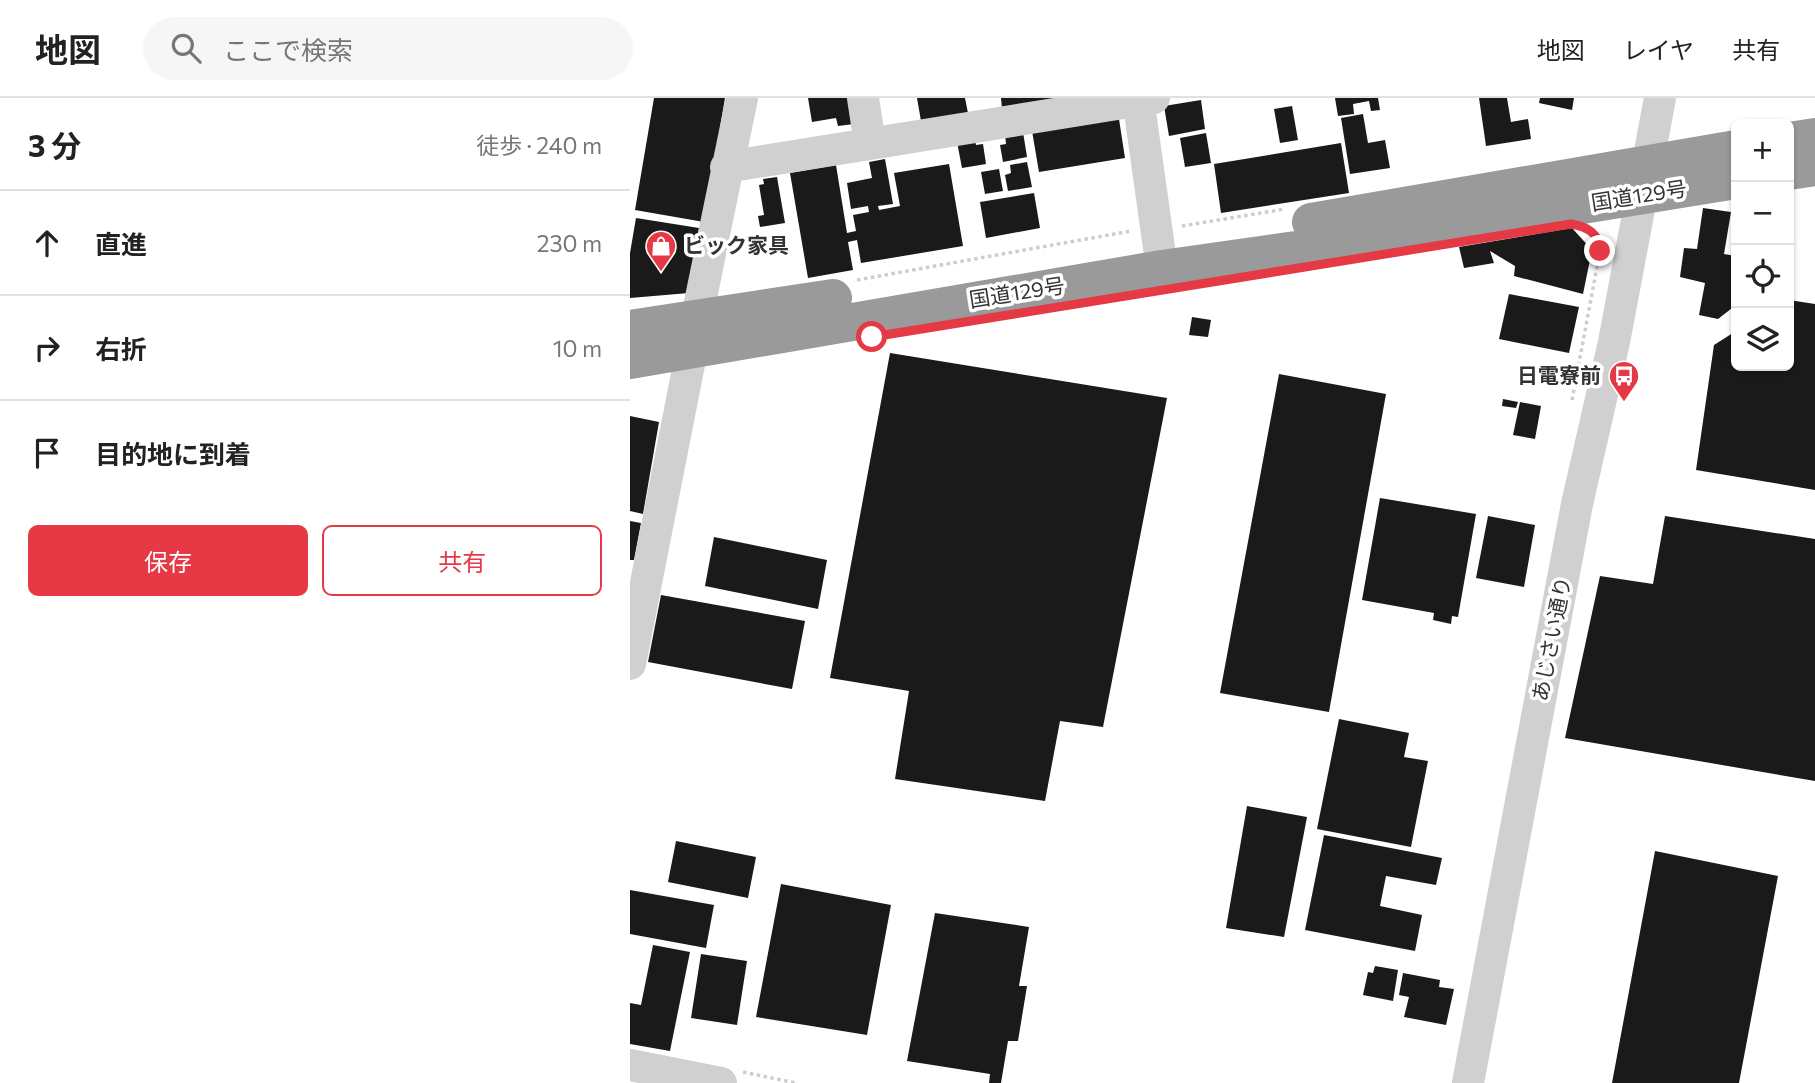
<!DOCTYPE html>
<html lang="ja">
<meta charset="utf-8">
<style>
:root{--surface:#fff;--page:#f6f6f6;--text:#222;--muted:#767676;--line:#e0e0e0;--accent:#e63946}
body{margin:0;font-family:Commissioner,"Noto Sans JP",sans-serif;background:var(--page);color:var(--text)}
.controls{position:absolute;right:21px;top:21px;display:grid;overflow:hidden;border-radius:10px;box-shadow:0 2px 5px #0004}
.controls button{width:63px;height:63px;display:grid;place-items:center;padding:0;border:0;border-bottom:2px solid var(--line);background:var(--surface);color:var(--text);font:35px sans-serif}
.stop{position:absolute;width:21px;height:21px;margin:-16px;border:5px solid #e63946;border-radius:50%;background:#fff}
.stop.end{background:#e63946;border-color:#fff;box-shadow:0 2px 7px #0008}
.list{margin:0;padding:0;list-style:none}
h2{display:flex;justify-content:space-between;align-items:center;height:91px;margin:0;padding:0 28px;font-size:30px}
h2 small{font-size:23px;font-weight:400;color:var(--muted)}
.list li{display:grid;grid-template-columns:46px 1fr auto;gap:21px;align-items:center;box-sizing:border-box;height:105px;padding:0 28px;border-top:2px solid var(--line)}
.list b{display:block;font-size:26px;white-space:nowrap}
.list em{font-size:23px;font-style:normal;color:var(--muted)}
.actions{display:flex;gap:14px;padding:21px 28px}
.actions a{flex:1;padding:16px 0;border:2px solid var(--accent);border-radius:10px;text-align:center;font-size:24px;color:var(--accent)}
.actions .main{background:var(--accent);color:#fff}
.icon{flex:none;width:38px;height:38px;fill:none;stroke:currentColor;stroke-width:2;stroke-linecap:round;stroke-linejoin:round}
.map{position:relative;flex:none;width:1185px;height:985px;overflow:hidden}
header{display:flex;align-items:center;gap:42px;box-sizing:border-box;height:98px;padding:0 35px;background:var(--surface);border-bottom:2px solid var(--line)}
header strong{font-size:33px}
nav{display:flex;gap:38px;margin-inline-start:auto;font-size:24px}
.search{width:490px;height:63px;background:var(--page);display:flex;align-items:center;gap:18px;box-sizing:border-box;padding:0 24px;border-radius:38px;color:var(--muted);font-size:26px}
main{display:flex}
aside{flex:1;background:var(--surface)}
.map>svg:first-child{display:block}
</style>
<header>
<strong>地図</strong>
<div class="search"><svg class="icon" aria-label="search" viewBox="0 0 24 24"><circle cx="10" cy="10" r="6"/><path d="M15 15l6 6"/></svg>ここで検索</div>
<nav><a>地図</a><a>レイヤ</a><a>共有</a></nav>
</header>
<main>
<aside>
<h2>3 分<small>徒歩 · 240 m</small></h2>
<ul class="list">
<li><svg class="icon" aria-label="ahead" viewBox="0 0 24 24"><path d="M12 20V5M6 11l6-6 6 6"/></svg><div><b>直進</b></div><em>230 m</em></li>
<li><svg class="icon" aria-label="right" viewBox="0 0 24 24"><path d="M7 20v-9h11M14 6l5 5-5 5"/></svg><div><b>右折</b></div><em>10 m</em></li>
<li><svg class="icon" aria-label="arrive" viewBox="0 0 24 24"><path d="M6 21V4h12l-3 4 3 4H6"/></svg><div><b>目的地に到着</b></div></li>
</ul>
<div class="actions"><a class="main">保存</a><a>共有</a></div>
</aside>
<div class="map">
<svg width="1185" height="985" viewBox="0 0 1185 985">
<rect width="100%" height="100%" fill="#fff"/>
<path fill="#1a1a1a" d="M 24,0 L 95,0 L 74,124 L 5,112 Z
M 178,0 L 219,0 L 224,26 L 208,28 L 206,20 L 182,24 Z
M 287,0 L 335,0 L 338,15 L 291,23 Z
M 371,0 L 435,0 L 372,11 Z
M 705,0 L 748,0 L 750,12 L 741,13 L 739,3 L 723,6 L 724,16 L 708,18 Z
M 849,0 L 877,0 L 881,24 L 898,21 L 901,41 L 856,48 Z
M 910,0 L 944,0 L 942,12 L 909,5 Z
M 571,2 L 575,31 L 539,38 L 534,8 Z
M 662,8 L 668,42 L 650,45 L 644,11 Z
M 733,16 L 738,45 L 755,42 L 760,70 L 720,76 L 711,20 Z
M 489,21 L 495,60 L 409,74 L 402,33 Z
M 393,34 L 397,59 L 373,64 L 370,47 L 376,46 L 375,37 Z
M 576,35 L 581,65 L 555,69 L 550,40 Z
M 345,42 L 346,47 L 353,46 L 356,66 L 332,70 L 327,44 Z
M 711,45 L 719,95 L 591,115 L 584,66 Z
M 255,61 L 263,106 L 248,108 L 249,112 L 270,108 L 264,75 L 319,66 L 333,148 L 231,165 L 227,142 L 218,144 L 223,172 L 178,180 L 160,75 L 206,67 L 217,135 L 226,133 L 223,117 L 239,114 L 238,108 L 221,111 L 217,85 L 242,80 L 239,64 Z
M 397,64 L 402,89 L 378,93 L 375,77 L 381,75 L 380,67 Z
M 369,71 L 373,93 L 355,96 L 351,74 Z
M 147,79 L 155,125 L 130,129 L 128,118 L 134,117 L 129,87 L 134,86 L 133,81 Z
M 404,95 L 410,130 L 356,140 L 350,104 Z
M 1073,110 L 1101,114 L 1094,156 L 1106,158 L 1106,207 L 1088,221 L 1069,217 L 1075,185 L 1050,179 L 1054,150 L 1067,151 Z
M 6,120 L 69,130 L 59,195 L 0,200 L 0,155 Z
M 942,130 L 962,152 L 953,196 L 884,178 L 885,168 L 860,153 L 864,165 L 834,170 L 829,149 Z
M 879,196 L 949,209 L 939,255 L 869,241 Z
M 1159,202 L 1185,206 L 1185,392 L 1066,372 L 1084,247 L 1106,233 L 1106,268 L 1159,268 Z
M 562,219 L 581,222 L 578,239 L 559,237 Z
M 260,255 L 537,300 L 473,629 L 430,623 L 415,703 L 265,681 L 279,593 L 200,580 Z
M 649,276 L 756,296 L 699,614 L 590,595 Z
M 873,301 L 888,304 L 886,310 L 872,308 Z
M 890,304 L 911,308 L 905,341 L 883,337 Z
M 0,318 L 29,324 L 13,416 L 0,413 Z
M 750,400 L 846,416 L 828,519 L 822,518 L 821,526 L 803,522 L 804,515 L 732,502 Z
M 858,418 L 905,427 L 894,489 L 846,480 Z
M 1035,418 L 1185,441 L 1185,683 L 935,640 L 970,478 L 1023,486 Z
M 0,423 L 11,425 L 4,462 L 0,462 Z
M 84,439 L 197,462 L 188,511 L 75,488 Z
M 31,497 L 175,523 L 162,591 L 18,564 Z
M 709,621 L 779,635 L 774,659 L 798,663 L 781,749 L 687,731 Z
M 617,708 L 677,719 L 654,839 L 596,830 Z
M 694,737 L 812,760 L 806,787 L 756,778 L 750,808 L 792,817 L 785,853 L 675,832 Z
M 46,743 L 126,759 L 118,800 L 38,784 Z
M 1025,753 L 1148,778 L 1109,985 L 982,985 Z
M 151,786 L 261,807 L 237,937 L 126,919 Z
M 0,792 L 84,807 L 76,850 L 0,836 Z
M 305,815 L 399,829 L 389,888 L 397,888 L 388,943 L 378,943 L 371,985 L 359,985 L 360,976 L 277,963 Z
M 23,847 L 60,854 L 40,953 L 0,946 L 0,905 L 11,907 Z
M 71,856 L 117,863 L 107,927 L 61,920 Z
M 745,868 L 768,872 L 763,903 L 733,897 L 738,874 L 743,875 Z
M 773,875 L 810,882 L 809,889 L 824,891 L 816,927 L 774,919 L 779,899 L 769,897 Z"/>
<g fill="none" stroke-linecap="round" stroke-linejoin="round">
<path stroke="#cdcdcd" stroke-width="3.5" stroke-dasharray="3.5 3.5" stroke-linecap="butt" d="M 552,128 L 655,111
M 227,182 L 501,133
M 942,302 L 970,153 L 969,143 L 964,136
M 113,974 L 166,985"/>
<path stroke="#d0d0d0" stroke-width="32" d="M 233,0 L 240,46
M 508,0 L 532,171
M 96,69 L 524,0
M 67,219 L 112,0
M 0,566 L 62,251
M 0,967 L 91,985
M 838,985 L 947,406 L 984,244 L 1030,0"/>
<path stroke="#9a9a9a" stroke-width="38" d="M 1159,43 L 1185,39
M 1159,73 L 1185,69
M 681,124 L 1106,51
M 0,231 L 203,200
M 0,262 L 532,171 L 750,140 L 1106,82"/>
</g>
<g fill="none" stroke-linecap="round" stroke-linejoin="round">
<path stroke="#e63946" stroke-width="9" d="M 242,239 L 941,126 C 958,129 969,135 970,153"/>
</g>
<defs>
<g id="shop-pin" transform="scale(1.575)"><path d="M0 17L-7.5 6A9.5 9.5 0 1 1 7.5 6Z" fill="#e63946" stroke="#fff"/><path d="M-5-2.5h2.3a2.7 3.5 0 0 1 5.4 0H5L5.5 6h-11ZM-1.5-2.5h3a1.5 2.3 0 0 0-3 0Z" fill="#fff"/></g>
<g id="bus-pin" transform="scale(1.575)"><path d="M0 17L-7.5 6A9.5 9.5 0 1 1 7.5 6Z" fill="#e63946" stroke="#fff"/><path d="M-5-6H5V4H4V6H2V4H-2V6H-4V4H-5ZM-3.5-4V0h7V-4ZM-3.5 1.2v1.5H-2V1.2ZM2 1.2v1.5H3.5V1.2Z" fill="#fff"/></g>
</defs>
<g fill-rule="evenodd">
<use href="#shop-pin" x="31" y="148"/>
<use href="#bus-pin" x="994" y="278"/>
</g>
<g text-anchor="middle" stroke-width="7" stroke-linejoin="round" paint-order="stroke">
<g font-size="21" fill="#333" stroke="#fff">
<text transform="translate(1009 98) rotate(-9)" y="7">国道129号</text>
<text transform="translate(387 195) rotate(-9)" y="7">国道129号</text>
<text transform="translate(922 541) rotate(-79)" y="7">あじさい通り</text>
</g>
<g font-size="21" font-weight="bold" fill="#333" stroke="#fff" text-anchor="start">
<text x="54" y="155">ビック家具</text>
<text x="971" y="285" text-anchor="end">日電寮前</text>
</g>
</g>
</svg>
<div class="controls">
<button>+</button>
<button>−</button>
<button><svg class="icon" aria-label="locate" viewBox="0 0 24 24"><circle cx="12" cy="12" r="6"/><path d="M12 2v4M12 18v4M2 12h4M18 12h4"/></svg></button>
<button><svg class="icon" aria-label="layers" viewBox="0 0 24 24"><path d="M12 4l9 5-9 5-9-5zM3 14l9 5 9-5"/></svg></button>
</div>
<div class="stop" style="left:242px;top:239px"></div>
<div class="stop end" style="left:970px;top:153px"></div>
</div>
</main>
